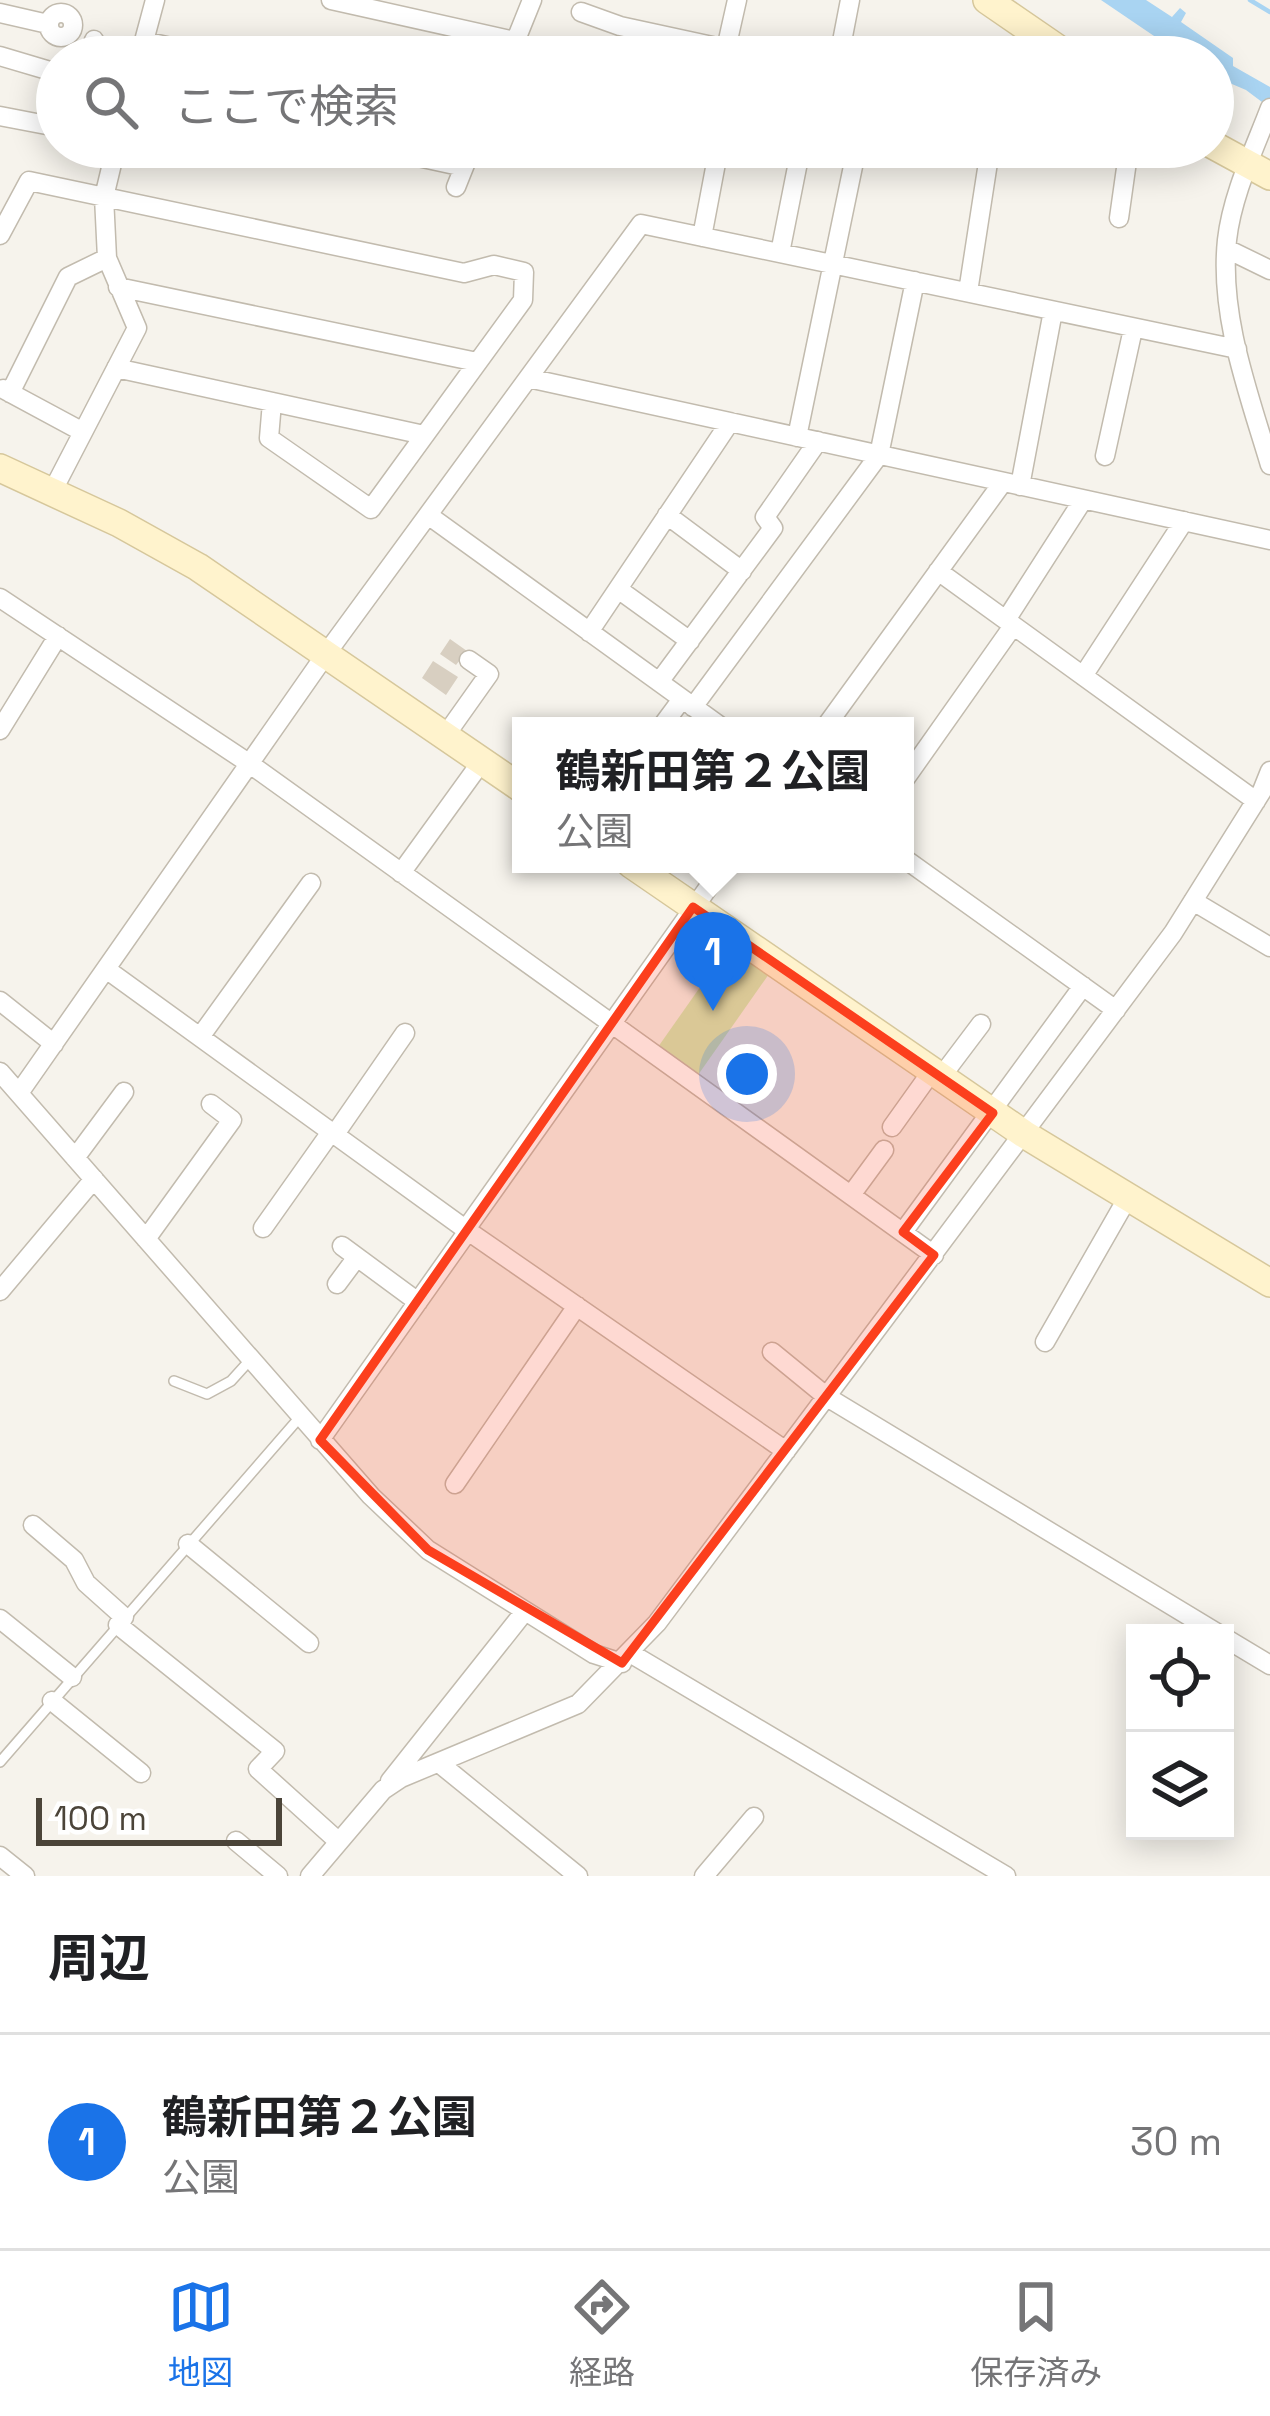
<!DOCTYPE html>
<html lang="ja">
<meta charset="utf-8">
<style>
:root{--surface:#fff;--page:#f6f6f6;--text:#202124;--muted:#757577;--line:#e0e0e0;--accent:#1a73e8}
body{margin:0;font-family:"Space Grotesk","Noto Sans JP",sans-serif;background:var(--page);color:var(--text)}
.controls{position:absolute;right:36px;bottom:36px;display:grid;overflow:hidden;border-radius:0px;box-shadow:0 6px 30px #0003}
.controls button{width:108px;height:108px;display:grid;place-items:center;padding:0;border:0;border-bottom:3px solid var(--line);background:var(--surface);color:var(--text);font:60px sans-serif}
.scale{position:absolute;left:36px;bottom:30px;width:246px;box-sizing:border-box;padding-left:12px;border:6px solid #4b4439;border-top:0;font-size:33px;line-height:42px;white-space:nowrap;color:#4b4439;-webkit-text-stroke:9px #fff;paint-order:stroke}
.you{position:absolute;left:747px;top:1074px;width:42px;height:42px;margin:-30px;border:9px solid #fff;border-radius:50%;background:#1a73e8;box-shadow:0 0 0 18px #1a73e833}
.badge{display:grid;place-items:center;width:78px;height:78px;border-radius:50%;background:var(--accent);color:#fff;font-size:39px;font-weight:700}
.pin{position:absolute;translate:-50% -99px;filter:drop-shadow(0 3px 6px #0008)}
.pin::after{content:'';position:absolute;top:63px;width:42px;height:36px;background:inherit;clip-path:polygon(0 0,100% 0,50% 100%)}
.popup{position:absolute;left:512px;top:717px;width:402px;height:156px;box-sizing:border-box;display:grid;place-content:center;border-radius:0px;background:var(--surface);filter:drop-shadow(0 3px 9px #0005);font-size:39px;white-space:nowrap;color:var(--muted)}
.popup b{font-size:45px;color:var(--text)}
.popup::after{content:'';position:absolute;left:50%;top:100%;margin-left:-24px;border:24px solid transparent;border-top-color:var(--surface)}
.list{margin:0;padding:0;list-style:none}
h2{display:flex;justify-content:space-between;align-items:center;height:156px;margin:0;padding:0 48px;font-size:51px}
h2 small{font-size:39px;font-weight:400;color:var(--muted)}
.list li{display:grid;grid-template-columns:78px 1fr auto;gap:36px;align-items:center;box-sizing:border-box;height:216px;padding:0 48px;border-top:3px solid var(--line)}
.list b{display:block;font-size:45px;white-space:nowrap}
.list p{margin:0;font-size:39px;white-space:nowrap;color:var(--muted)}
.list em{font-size:39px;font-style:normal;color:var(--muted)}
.icon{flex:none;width:66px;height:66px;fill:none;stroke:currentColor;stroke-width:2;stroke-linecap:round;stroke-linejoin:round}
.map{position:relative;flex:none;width:1270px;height:1876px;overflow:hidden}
.search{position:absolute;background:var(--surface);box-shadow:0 6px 30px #0003;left:36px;right:36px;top:36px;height:132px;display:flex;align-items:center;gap:30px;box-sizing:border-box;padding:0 42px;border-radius:66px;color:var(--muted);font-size:45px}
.sheet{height:372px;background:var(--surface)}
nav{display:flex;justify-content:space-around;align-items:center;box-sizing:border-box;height:168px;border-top:3px solid var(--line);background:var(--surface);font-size:33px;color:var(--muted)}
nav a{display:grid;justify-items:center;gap:6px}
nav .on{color:var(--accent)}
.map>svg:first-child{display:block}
</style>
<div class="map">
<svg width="1270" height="1876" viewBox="0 0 1270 1876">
<rect width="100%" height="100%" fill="#f6f3ec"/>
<path fill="#d2eab5" d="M 729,946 L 769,974 L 698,1075 L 658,1047 Z"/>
<path fill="#a9d4f2" d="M 1101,0 L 1146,0 L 1172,17 L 1180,8 L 1186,13 L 1181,22 L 1233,58 L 1233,66 L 1270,87 L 1270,108 L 1246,90 L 1213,76 L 1213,57 L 1185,57 Z"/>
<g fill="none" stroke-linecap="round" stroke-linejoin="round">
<path stroke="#a9d4f2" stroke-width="4.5" d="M 1250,0 L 1270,12"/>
</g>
<path fill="#d8cfc1" d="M 97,44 L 125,51 L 123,57 L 93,57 Z
M 450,639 L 467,651 L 456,665 L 440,654 Z
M 433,661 L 458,677 L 446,695 L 422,678 Z"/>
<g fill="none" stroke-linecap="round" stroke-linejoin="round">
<g stroke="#c2bbae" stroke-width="12">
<path id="lane" d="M 174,1381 L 207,1394 L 231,1381 L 250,1360
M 0,1762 L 300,1417"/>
</g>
<g stroke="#c2bbae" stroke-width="21">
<path id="street" d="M 155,0 L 144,41 L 216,57
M 331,0 L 515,41
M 581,12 L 620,26 L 763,57
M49 25a12 12 0 1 1 24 0a12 12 0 1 1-24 0Z
M 0,13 L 48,24
M 726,49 L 737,0
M 0,56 L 57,73
M 89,57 L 94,40
M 509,57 L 532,0
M 839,57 L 850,0
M 1270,108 C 1254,150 1232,195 1227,240 C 1219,316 1249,394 1270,465
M 0,116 L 57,127
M 372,147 L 464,167
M 456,187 L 472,147
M 1119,218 L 1129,147
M 0,235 L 29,181 L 464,273 L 494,265 L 524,272 L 523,300 L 371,509 L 269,438 L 272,402
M 702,237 L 719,147
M 1227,249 L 1270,270
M 780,253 L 801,147
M 107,258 L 104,197 L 116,147
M 118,287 L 477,362
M 968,292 L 989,156 L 998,147
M 116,368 L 424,435
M 528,378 L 1270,540
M 3,389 L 83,432
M 10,393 L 68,277 L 107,258 L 137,328 L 52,492
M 797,437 L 857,147
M 1105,456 L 1133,329
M 1020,486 L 1053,311
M 428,515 L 720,726
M 667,515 L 742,571
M 938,571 L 1256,801
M 618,589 L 690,641
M 0,598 L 250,764 L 934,1255
M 1006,620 L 1083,500
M 589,632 L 730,422
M 1083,676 L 1184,521
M 659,682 L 773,528 L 765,517 L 818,441
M 693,707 L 879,455 L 915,281
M 662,726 L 682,699
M 826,726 L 1003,482
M 0,730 L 58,636
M 445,736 L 489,674 L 469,660
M 905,779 L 1013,626
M 905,859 L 1116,1010
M 401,873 L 482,761
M 1193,901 L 1270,947
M 106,969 L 468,1231 L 786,1451
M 0,1001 L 54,1044
M 200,1037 L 311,883
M 0,1072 L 371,1496 L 428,1550 L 594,1654 L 622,1663
M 941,1077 L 981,1024
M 19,1093 L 326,654 L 641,224 L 1237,349
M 892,1127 L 932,1071
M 335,1134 L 405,1033
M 75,1158 L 124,1092
M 851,1195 L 884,1150
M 263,1228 L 331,1132
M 466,1229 L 725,864
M 903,1232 L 1083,986
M 146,1239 L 232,1120 L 211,1104
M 342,1246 L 418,1302
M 337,1284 L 357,1257
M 0,1291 L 94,1179
M 1045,1342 L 1128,1197
M 772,1352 L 827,1397 L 1217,1633
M 320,1440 L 468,1231
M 455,1484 L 577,1306
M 33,1525 L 74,1560 L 86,1583 L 124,1617
M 188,1544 L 309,1643
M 0,1619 L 72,1677
M 118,1625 L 275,1751 L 258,1769 L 339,1842
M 1225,1638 L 1270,1665
M 630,1653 L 1006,1876
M 52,1701 L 141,1773
M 439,1763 L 578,1876
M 390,1781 L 525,1611
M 236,1841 L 278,1876
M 0,1856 L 25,1876
M 310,1876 L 383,1790 L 401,1778 L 578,1704 L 657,1623 L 1173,933 L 1262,791 L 1270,771
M 704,1876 L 754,1817"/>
</g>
<g stroke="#d6c79b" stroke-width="30">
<path id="secondary" d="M 987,0 L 1070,57
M 1213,145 L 1270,176
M 0,468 L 119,523 L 198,567 L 521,788
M 631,864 L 1024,1134 L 1270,1283"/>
</g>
<use href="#lane" stroke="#fff" stroke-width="9"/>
<use href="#street" stroke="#fff" stroke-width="18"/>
<use href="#secondary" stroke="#fff3cd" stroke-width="27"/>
</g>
<path fill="#fc3f1d" fill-opacity="0.2" stroke="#fc3f1d" stroke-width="9" stroke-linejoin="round" d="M 693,907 L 993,1113 L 903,1232 L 934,1255 L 622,1663 L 428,1550 L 320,1440 Z"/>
</svg>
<div class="controls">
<button><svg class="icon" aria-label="locate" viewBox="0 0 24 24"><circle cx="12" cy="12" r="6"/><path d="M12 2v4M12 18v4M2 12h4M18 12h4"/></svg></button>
<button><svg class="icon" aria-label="layers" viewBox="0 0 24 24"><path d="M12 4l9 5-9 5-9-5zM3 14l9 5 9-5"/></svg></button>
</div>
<div class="scale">100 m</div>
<div class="you"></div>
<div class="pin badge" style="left:713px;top:1011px">1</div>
<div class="popup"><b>鶴新田第２公園</b>公園</div>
<div class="search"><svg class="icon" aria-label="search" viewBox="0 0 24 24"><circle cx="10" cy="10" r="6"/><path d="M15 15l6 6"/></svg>ここで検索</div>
</div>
<section class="sheet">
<h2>周辺<small></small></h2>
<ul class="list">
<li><span class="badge">1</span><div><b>鶴新田第２公園</b><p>公園</p></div><em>30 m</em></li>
</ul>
</section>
<nav>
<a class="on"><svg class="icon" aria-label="map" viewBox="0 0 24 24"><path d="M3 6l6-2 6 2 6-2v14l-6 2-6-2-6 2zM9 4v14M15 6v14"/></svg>地図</a>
<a><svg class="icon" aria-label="directions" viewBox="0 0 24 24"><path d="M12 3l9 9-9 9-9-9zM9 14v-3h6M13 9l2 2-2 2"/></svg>経路</a>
<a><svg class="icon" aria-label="saved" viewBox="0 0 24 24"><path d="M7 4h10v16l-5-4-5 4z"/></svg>保存済み</a>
</nav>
